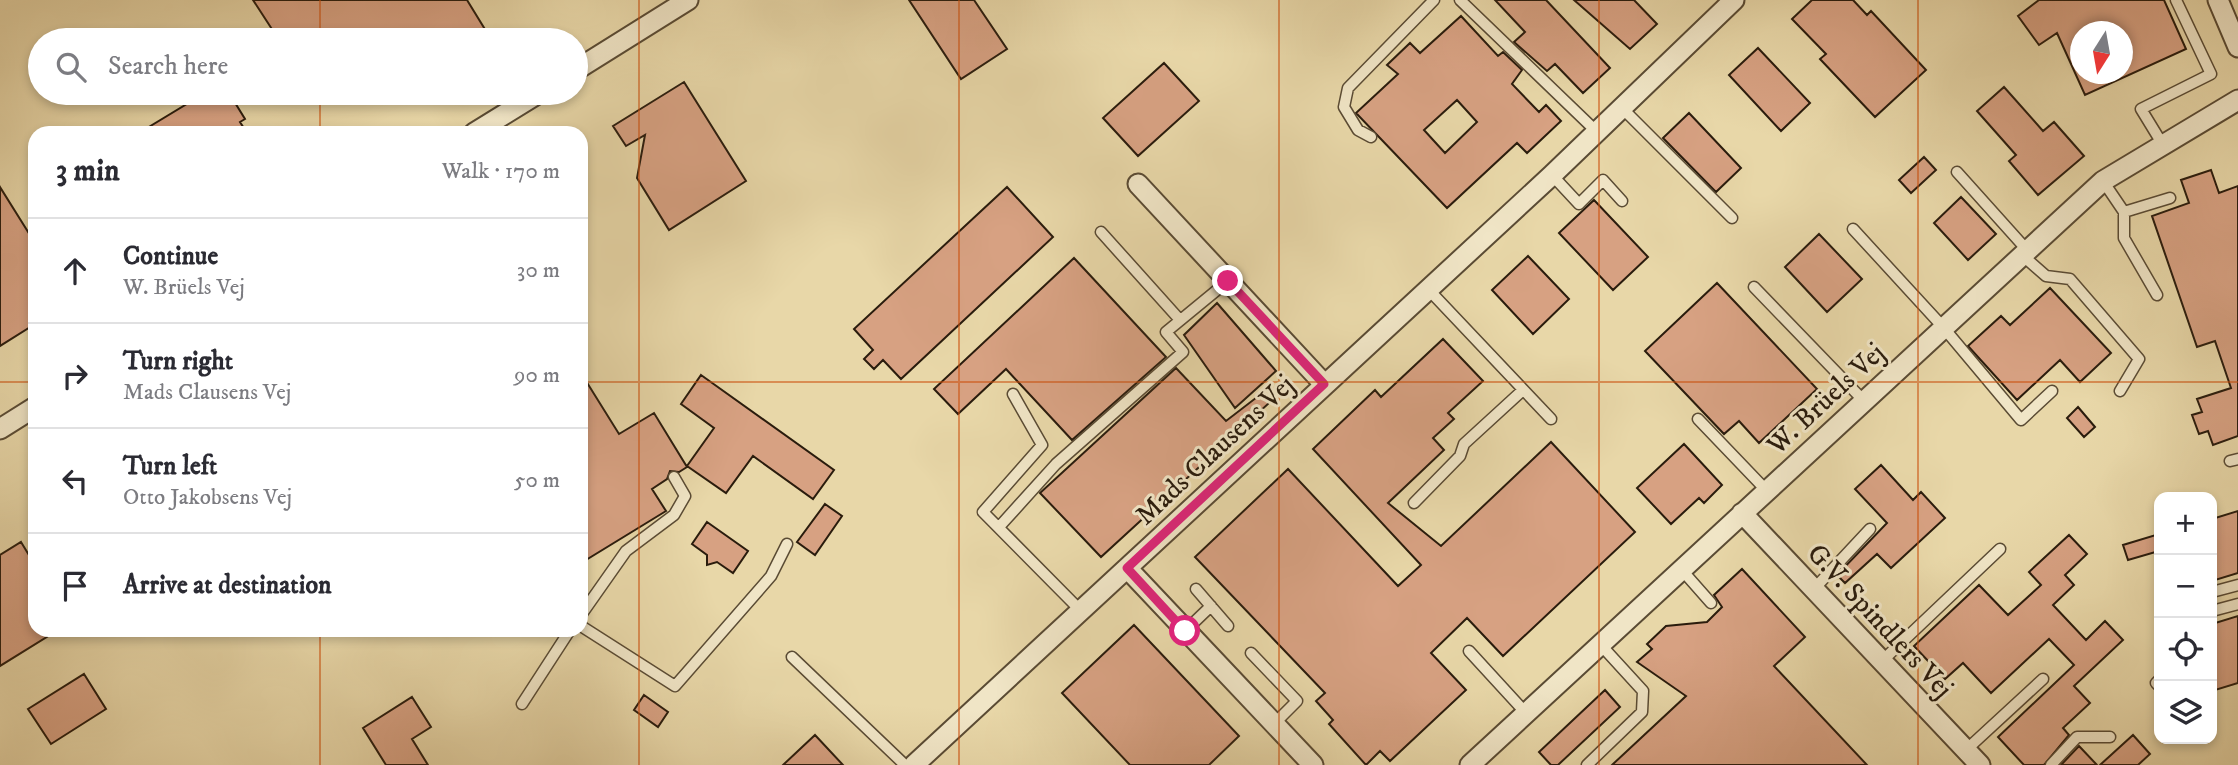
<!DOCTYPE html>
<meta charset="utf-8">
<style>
:root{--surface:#fff;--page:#f7f7f7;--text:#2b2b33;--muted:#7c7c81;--line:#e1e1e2}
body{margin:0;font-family:"IM FELL DW Pica",serif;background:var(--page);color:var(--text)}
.controls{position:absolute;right:21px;bottom:21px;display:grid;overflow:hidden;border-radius:14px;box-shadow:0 4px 10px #0003}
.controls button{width:63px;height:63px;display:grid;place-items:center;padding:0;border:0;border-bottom:2px solid var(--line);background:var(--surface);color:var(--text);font:35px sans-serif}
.compass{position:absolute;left:2070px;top:21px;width:63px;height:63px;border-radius:50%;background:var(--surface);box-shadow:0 4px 10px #0003;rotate:191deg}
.stop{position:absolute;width:21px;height:21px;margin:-16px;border:5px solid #db2777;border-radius:50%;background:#fff}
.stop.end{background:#db2777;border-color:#fff;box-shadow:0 2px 7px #0008}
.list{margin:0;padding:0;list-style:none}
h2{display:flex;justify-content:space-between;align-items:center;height:91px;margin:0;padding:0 28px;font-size:30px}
h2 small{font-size:23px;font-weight:400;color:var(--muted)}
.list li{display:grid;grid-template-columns:46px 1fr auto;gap:21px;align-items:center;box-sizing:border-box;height:105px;padding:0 28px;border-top:2px solid var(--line)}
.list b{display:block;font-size:26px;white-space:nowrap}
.list p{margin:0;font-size:23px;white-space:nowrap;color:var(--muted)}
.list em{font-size:23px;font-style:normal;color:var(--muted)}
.icon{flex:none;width:38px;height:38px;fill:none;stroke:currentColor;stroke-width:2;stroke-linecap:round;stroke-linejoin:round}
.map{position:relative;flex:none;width:2238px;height:765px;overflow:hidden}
.search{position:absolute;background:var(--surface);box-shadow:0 4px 10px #0003;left:28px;top:28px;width:560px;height:77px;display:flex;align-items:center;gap:18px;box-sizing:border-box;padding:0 24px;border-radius:38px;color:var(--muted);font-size:26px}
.panel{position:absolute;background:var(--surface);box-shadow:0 4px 10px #0003;left:28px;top:126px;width:560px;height:511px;border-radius:21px}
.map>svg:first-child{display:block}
</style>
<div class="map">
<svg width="2238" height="765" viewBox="0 0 2238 765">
<rect width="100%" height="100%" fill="#e8d7a8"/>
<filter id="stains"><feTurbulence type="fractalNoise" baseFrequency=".00286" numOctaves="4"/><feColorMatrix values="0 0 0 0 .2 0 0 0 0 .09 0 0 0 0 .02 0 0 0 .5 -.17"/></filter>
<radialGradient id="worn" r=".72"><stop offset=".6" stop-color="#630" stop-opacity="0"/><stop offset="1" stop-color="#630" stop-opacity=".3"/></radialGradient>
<path fill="#d7a182" stroke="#2a1c0d" stroke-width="2" fill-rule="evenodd" d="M 253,0 L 467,0 L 486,31 L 472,40 L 279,40 Z
M 909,0 L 974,0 L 1007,49 L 961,79 Z
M 1495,0 L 1546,0 L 1610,68 L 1583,93 L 1555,64 L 1547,71 L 1514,42 L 1525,32 Z
M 1574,0 L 1634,0 L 1657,24 L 1630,49 Z
M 1812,0 L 1853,0 L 1867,15 L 1871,11 L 1926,70 L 1875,117 L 1820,59 L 1826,54 L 1792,19 Z
M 2039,0 L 2164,0 L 2186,49 L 2085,95 L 2057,33 L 2039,45 L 2018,16 ZM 2081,32 L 2123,32 L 2123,74 L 2081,74 Z
M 1461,16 L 1498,56 L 1503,52 L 1522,70 L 1512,84 L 1539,112 L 1546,105 L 1561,121 L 1527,153 L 1517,143 L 1447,208 L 1356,113 L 1398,74 L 1387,65 L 1410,43 L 1420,53 ZM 1457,100 L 1477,122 L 1445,153 L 1424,130 Z
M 1758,48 L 1810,103 L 1781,131 L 1729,75 Z
M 1164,63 L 1199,101 L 1138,156 L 1103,118 Z
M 684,82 L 746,181 L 669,230 L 637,178 L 645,135 L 626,146 L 613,126 Z
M 2004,87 L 2043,131 L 2054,122 L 2084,156 L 2038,195 L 2009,161 L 2016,155 L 1977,111 Z
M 205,93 L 229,93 L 245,119 L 240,122 L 247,133 L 139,133 Z
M 1689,113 L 1741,168 L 1716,192 L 1663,138 Z
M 1924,157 L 1936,170 L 1911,193 L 1899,180 Z
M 2211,170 L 2219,193 L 2238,186 L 2238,436 L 2213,445 L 2208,431 L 2199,434 L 2192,415 L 2202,412 L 2197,399 L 2231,388 L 2215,341 L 2197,347 L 2152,216 L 2189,203 L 2181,180 Z
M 0,187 L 35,243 L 35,324 L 0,346 Z
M 1007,187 L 1053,237 L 901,379 L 883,360 L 874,369 L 864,359 L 873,350 L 854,329 Z
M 1961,197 L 1996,234 L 1968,260 L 1934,223 Z
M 1594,200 L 1648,257 L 1613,290 L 1559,233 Z
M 1819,234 L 1862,279 L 1827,312 L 1785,267 Z
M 1528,256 L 1569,299 L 1533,334 L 1492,290 Z
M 1074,258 L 1166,357 L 1072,440 L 1006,369 L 958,414 L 934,389 Z
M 1717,283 L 1817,389 L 1759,443 L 1739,421 L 1724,434 L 1645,351 Z
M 2050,288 L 2111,353 L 2080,382 L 2060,360 L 2017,400 L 1968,346 L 2001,316 L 2010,325 Z
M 1217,303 L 1276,371 L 1235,408 L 1184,335 Z
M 1443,339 L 1483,381 L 1448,413 L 1454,419 L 1433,438 L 1444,450 L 1388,503 L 1441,546 L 1551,442 L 1635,532 L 1503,656 L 1467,618 L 1431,653 L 1466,690 L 1390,761 L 1380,751 L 1366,765 L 1329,724 L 1333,720 L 1316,701 L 1325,693 L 1195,557 L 1288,469 L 1398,586 L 1421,565 L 1313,449 L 1375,390 L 1381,397 Z
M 1176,368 L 1226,421 L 1261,394 L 1269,403 L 1101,557 L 1040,493 Z
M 581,373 L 619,434 L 654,413 L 687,467 L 679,472 L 670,471 L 667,479 L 652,489 L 666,511 L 581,563 Z
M 701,375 L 834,470 L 813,499 L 753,456 L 726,493 L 687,466 L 714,428 L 681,404 Z
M 2078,407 L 2095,427 L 2084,437 L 2067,418 Z
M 1684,444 L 1722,485 L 1704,503 L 1699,498 L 1671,524 L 1637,488 Z
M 1881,465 L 1913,500 L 1921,492 L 1945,518 L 1891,568 L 1877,554 L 1845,583 L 1837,575 L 1887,523 L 1855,489 Z
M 825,504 L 842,516 L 815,555 L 797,542 Z
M 2238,511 L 2238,573 L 2212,581 L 2212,519 Z
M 707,522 L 748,551 L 733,573 L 717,562 L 707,565 L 707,555 L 692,544 Z
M 2159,534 L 2159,551 L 2128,560 L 2123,545 Z
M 2069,535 L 2087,554 L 2065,575 L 2074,585 L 2053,605 L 2086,640 L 2105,621 L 2123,640 L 2074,686 L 2090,703 L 2063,728 L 2069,735 L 2044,765 L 2024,765 L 1998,737 L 2074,665 L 2049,639 L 1991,693 L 1963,663 L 1945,679 L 1914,646 L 1979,585 L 2008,615 L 2041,585 L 2029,572 Z
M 21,542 L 35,565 L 35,630 L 58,630 L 0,666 L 0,555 Z
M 1742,569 L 1805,637 L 1774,666 L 1867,765 L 1612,765 L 1686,696 L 1637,662 L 1652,649 L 1647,644 L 1666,626 L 1707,622 L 1722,607 L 1714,595 Z
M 2238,616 L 2238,683 L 2212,691 L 2212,624 Z
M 1134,625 L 1239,736 L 1209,765 L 1130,765 L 1062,693 Z
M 84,674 L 106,709 L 51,744 L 28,709 Z
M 1605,690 L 1620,707 L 1558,765 L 1551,765 L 1539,752 Z
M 644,695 L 668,712 L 658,727 L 634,710 Z
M 412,697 L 431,727 L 412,739 L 428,765 L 386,765 L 363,728 Z
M 815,735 L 843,765 L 783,765 Z
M 2133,735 L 2150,754 L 2138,765 L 2100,765 Z
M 2079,746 L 2097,765 L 2061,765 Z"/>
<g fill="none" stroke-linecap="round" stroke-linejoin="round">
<g stroke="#5a4b34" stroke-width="13">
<path id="service" d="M 1460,0 L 1597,132
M 1621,107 L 1732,218
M 1371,137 L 1358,130 L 1344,107 L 1348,88 L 1434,0
M 2163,145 L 2141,109 L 2211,74 L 2176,0
M 1957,172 L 2027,250
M 1552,175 L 1579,204 L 1603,180 L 1622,201
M 2103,181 L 2124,212 L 2124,238 L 2157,295
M 2124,212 L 2170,198
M 1853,229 L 1943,327 L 2021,420 L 2052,391
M 1101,232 L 1180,320
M 2022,255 L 2046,276 L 2070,279 L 2139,359 L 2120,391
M 1754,287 L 1864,401
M 1428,289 L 1551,419
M 1013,394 L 1042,445 L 983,512 L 1081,611
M 1698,419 L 1766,490
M 2230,461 L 2238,459
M 1414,503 L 1460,456 L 1464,444 L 1523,390
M 999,527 L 1056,464 L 1183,352 L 1166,332 L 1228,281
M 1681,569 L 1711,603
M 1196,589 L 1228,626
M 1814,589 L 1870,529
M 2212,592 L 2238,585
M 2212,611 L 2238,604
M 581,615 L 626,551 L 674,515 L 685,496 L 674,477
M 581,626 L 675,686 L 771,576 L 787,544
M 1185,631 L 1211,606
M 1469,651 L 1525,712
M 1251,653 L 1297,701 L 1274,724
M 792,657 L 905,765
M 1882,661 L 2000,549
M 2159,680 L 2156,683 L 2159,686
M 522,704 L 570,630
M 1966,750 L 2043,679
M 1587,765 L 1642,712 L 1643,691 L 1600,644
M 2051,765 L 2077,737 L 2110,737"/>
</g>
<g stroke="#5a4b34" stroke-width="23">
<path id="minor" d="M 2218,0 L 2238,47
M 576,70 L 688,0
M 474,133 L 539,93
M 1138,184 L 1324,384
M 0,429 L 35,407
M 1742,513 L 1980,765
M 1127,568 L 1313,765
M 914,765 L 1552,175 L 1734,0
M 1470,765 L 2103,181 L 2238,100"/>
</g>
<use href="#service" stroke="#f0e5c6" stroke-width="10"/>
<use href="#minor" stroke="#f0e5c6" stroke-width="19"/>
</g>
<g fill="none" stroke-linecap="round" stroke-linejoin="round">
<path stroke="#db2777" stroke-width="9" d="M 1185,631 L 1127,568 L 1324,384 L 1228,281"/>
</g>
<path fill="none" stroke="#cc500c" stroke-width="2" stroke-opacity="0.55" d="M 320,0 L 320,40M 639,0 L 639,765M 959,0 L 959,765M 1279,0 L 1279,765M 1599,0 L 1599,765M 1918,0 L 1918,765M 320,93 L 320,133M 0,382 L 35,382M 581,382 L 2238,382M 320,630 L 320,765"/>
<g text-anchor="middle" stroke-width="6" stroke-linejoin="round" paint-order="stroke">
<g font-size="28" fill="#2a1c0d" stroke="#f0e5c6">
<text transform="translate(1825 398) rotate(-43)" y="10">W. Brüels Vej</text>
<text transform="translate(1214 449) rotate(-43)" y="10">Mads Clausens Vej</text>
<text transform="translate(1881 620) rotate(47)" y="10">G.V. Spindlers Vej</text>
</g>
</g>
<rect width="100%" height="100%" filter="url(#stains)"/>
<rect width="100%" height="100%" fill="url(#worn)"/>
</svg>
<div class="controls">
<button>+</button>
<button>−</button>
<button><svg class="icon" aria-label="locate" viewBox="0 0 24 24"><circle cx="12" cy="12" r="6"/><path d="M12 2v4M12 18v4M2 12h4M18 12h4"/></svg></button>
<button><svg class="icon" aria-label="layers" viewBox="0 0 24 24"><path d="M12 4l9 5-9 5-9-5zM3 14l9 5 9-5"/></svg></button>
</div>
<svg class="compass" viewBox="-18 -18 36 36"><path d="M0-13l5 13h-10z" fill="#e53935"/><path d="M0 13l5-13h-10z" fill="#7c7c81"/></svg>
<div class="stop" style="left:1185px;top:631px"></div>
<div class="stop end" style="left:1228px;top:281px"></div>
<div class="search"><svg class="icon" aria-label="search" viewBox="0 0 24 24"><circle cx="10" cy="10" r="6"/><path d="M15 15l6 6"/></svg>Search here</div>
<section class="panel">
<h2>3 min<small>Walk · 170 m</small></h2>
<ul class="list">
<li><svg class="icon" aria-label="ahead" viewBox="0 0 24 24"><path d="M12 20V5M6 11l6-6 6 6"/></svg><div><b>Continue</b><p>W. Brüels Vej</p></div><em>30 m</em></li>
<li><svg class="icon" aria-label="right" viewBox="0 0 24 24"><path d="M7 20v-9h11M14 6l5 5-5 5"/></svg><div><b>Turn right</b><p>Mads Clausens Vej</p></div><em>90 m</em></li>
<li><svg class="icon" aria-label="left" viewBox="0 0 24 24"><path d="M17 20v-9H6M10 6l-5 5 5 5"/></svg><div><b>Turn left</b><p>Otto Jakobsens Vej</p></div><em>50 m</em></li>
<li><svg class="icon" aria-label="arrive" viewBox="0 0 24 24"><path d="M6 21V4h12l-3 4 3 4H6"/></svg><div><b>Arrive at destination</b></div></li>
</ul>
</section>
</div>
